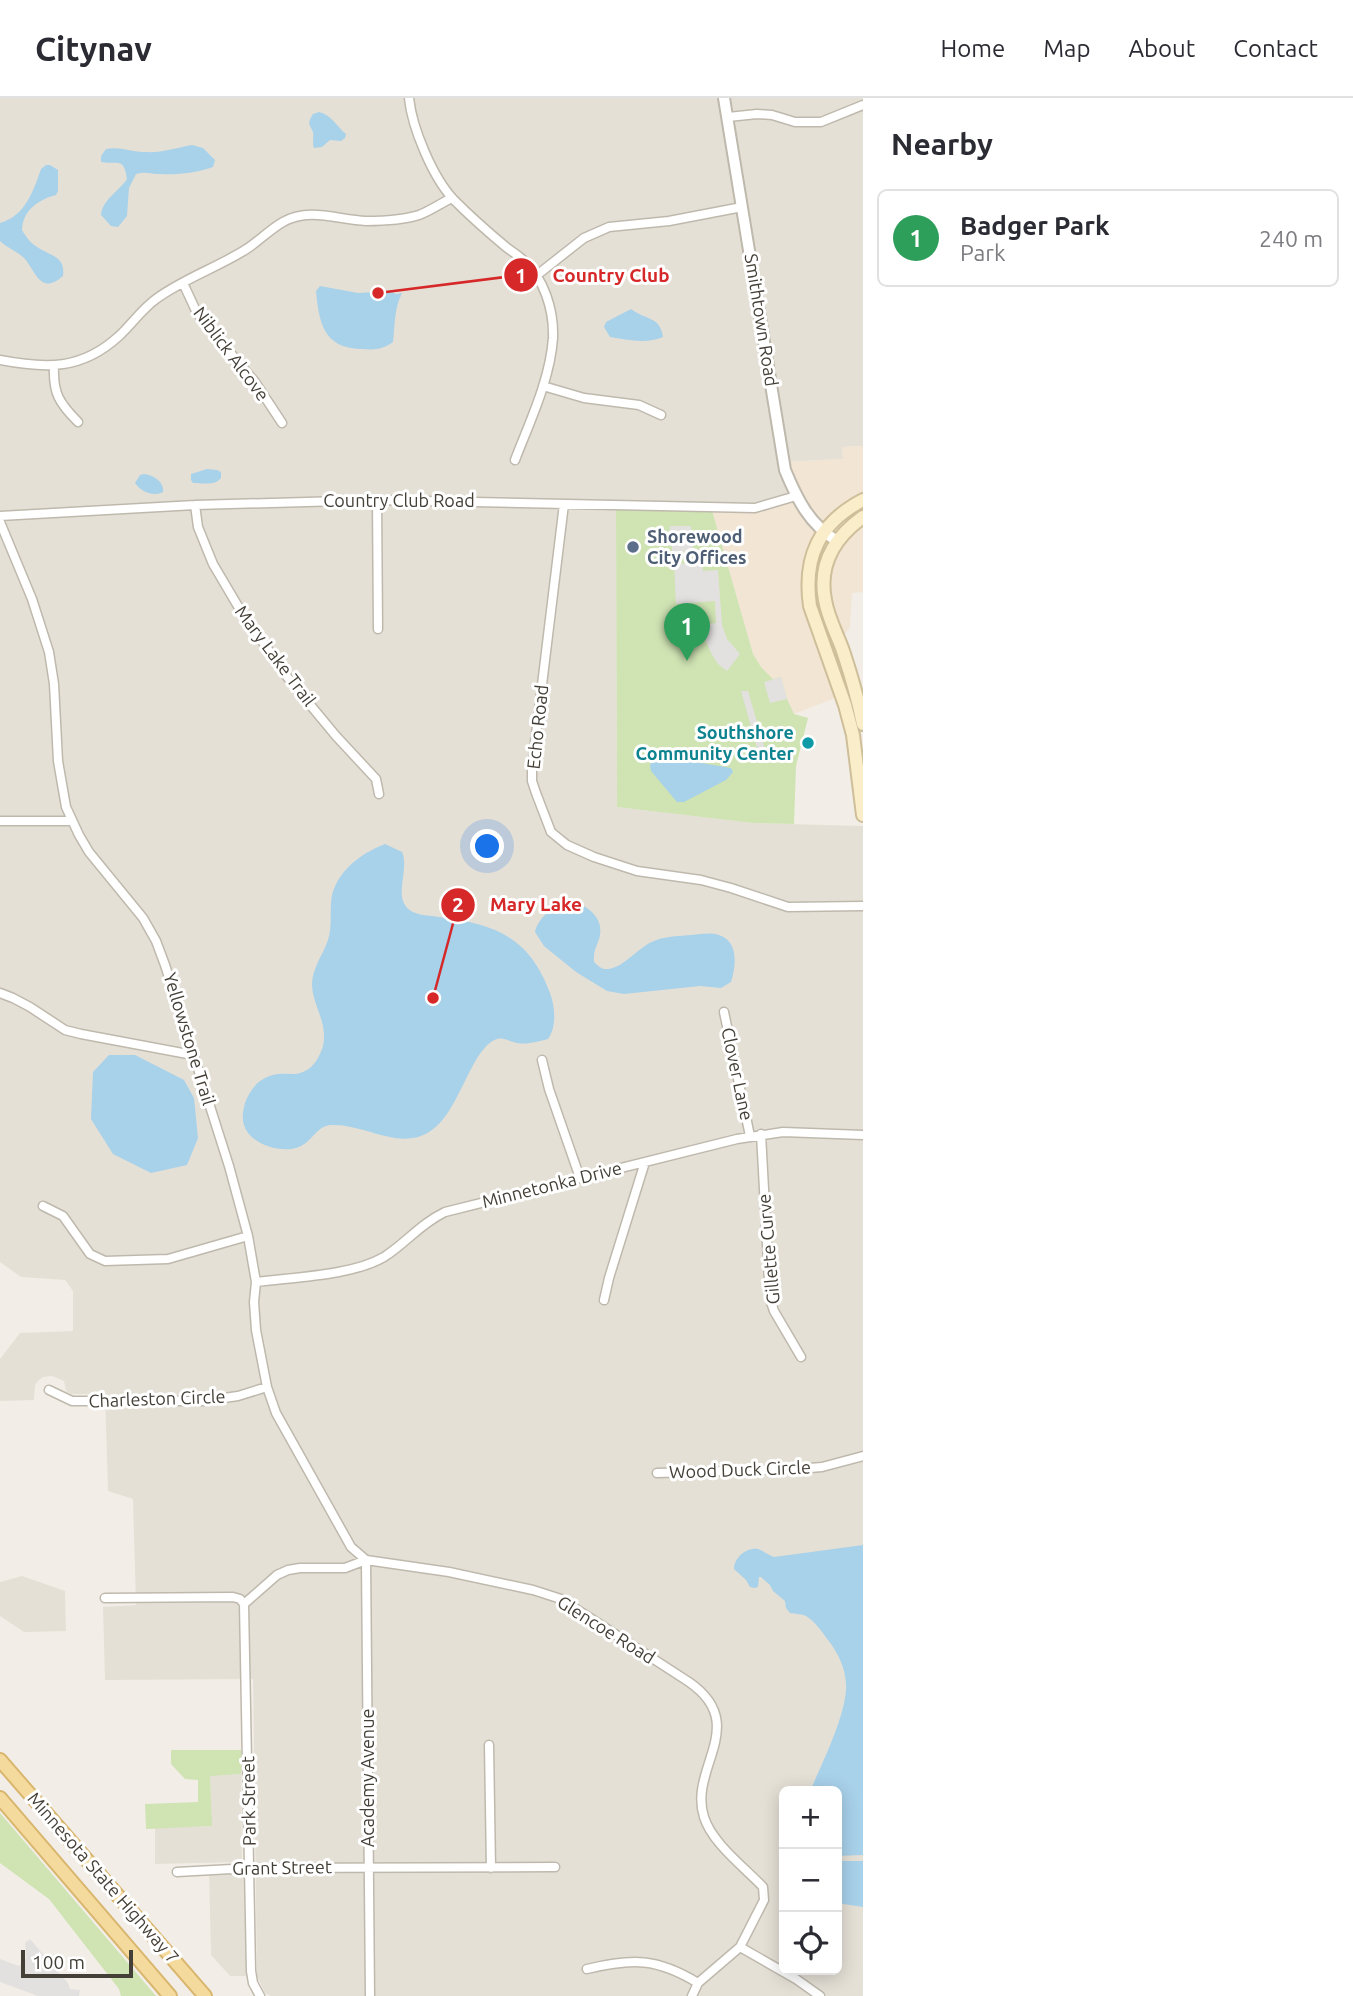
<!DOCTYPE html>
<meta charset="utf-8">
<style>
:root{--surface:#fff;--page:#f7f7f7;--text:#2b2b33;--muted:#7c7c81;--line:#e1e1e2;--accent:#7c3aed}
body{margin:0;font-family:Ubuntu,sans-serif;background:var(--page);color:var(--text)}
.controls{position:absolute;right:21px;bottom:21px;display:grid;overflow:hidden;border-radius:10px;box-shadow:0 4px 18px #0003}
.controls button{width:63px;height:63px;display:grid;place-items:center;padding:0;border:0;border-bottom:2px solid var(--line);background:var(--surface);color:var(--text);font:35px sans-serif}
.scale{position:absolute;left:21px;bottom:18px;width:112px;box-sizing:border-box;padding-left:7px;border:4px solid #443f37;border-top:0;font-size:19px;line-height:24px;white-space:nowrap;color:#443f37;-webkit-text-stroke:5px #fff;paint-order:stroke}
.you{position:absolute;left:488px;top:749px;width:24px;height:24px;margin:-18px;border:5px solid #fff;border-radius:50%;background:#1a73e8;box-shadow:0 0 0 10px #1a73e833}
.badge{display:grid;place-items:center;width:46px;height:46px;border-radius:50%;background:var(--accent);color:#fff;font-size:23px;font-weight:700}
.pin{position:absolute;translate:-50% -58px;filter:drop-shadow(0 2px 4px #0008)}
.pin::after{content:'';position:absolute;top:37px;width:24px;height:21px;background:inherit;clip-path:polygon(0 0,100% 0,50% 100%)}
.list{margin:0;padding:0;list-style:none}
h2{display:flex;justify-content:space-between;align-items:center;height:91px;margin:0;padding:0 28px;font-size:30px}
h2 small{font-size:23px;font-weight:400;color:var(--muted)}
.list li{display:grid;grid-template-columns:46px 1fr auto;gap:21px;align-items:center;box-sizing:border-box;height:98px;margin:0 14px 14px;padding:0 14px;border:2px solid var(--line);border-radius:10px}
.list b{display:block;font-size:26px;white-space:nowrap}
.list p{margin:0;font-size:23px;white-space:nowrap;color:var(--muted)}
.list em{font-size:23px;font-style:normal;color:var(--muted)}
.icon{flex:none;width:38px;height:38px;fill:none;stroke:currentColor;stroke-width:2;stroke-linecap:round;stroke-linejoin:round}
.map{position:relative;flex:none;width:863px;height:1898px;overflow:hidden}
header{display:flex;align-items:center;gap:42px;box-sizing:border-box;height:98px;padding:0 35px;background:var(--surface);border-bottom:2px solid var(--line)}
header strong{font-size:33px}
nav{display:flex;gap:38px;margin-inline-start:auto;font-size:24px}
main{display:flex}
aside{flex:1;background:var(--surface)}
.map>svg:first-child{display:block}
</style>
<header>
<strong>Citynav</strong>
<nav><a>Home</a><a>Map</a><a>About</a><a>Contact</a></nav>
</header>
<main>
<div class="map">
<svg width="863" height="1898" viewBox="0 0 863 1898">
<rect width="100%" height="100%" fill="#f2eee7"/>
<path fill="#e5e0d6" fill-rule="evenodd" d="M 0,0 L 863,0 L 863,348 L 842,349 L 843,361 L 785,364 L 796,398 L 755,410 L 616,408 L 617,709 L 753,725 L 863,728 L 863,1898 L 271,1898 L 265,1895 L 257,1878 L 253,1581 L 105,1582 L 103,1509 L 136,1507 L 133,1401 L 108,1393 L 105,1296 L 71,1296 L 66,1293 L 64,1283 L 52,1278 L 43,1279 L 38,1283 L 35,1287 L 34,1302 L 0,1303 L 0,1261 L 20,1235 L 73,1233 L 73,1193 L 65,1182 L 21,1179 L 0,1164 ZM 784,1693 L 837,1693 L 837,1872 L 784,1872 Z
M 22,1478 L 65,1493 L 66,1533 L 24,1534 L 0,1518 L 0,1484 Z
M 241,1676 L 242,1761 L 241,1764 L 155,1766 L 155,1730 L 211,1728 L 210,1677 Z
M 241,1773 L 244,1775 L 246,1878 L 230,1878 L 211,1857 L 209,1774 Z"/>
<path fill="#f2e5d4" d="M 863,348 L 863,494 L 852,495 L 850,529 L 846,535 L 837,536 L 856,592 L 794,616 L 787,601 L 781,579 L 773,581 L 761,569 L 753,556 L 711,409 L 755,410 L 796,398 L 784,364 L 843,361 L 842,349 Z"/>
<path fill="#cfe3b3" d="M 616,407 L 711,409 L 753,556 L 761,569 L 773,581 L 781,579 L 787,601 L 794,616 L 808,620 L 796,668 L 794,726 L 753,725 L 617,709 Z
M 171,1652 L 241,1652 L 241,1676 L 210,1678 L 212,1728 L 146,1731 L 145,1706 L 198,1704 L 198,1682 L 185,1681 L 171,1666 Z
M 0,1715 L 156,1898 L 121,1898 L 119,1891 L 49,1801 L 0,1765 Z"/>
<path fill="#e3e1df" d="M 670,428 L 691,428 L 691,447 L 693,448 L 693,454 L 672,453 L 672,448 L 669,447 Z
M 702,464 L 703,473 L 718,472 L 722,527 L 727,541 L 740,556 L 727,573 L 718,566 L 711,555 L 701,531 L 700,527 L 716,525 L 715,503 L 676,506 L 674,466 Z
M 781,579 L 787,601 L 770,605 L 764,584 Z
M 741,593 L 748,593 L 766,655 L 759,657 Z
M 30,1841 L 68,1885 L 70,1891 L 80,1892 L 79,1898 L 38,1898 L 0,1884 L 0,1861 L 19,1868 L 26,1860 L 25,1845 Z"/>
<path fill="#a8d1ea" d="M 319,14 C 332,17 337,29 346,36 L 345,40 L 341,43 L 330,42 L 322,49 L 314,50 C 312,45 314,39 313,34 C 309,25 307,26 313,16 Z
M 192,47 L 203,50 L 215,62 L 213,69 C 196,75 177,77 160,76 C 151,76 146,73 136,76 L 129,90 L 127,118 L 118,129 L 111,128 L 101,117 C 102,102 119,93 127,81 C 124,58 117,67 101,64 L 101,58 L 106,51 C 119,48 132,54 146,54 C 161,55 176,50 192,47 Z
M 46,67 L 50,67 L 58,72 L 58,93 L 56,97 C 38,102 23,112 22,132 C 25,137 29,143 33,146 C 47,158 66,156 63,178 C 40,198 36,173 24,160 C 17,153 7,150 0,143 L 0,125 C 25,118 33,94 41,71 Z
M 320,188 L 358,195 L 390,193 L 396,196 L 402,195 C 394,211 395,227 393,244 C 382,252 373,252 361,251 C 323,250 319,224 316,193 Z
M 631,211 C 647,223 660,218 663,239 C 648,246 626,242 610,239 L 604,229 L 606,224 Z
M 207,371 L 217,372 L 221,374 L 221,380 C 215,388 203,385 193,385 L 191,382 L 191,376 Z
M 144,376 C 153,377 165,384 163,394 C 154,399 141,394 135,385 L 140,377 Z
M 660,658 L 731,670 L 733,674 L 726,682 L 684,704 L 677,704 L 651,673 L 650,668 L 652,662 Z
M 385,746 L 402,754 C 409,770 396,794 405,807 C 412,818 427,817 439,819 C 494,826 529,838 550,895 C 555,909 557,928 548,941 C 539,943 527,947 517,945 C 510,944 504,939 497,941 C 470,950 460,1016 429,1034 C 399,1053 363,1025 331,1027 C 317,1028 313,1042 301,1048 C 286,1056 259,1049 248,1035 C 241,1025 242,1016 245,1005 C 251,989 261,978 279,976 C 288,975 296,978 305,973 C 314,969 320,958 323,948 C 328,924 313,909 312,887 C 312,870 323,857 328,842 C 332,830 330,818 331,805 C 333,776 359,756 385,746 Z
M 574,803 C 588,809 603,819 600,837 C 598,848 593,850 594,864 C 598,868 602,872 608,871 C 625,869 638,849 654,843 C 666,838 679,838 692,837 C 700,836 711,834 719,837 C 739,843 736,869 731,884 L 721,890 L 700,888 L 624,896 L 607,893 L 576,874 L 544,848 L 535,834 C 539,817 557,805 574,803 Z
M 109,957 L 135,957 L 184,982 L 194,1000 L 198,1040 L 187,1067 L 151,1075 L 113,1056 L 91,1021 L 93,974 Z
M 863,1447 L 863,1757 L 837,1758 L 837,1693 L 810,1693 C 822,1666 844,1621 846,1592 C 847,1573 839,1556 828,1542 C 822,1534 815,1523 806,1518 C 802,1516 795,1516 790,1515 L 786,1510 L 785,1503 L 773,1493 L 770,1487 L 761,1479 L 759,1479 L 758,1489 L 754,1490 L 750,1489 L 746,1482 L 734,1471 C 734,1460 746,1449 758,1451 C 764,1453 768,1457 774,1459 Z
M 837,1763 L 863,1763 L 863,1809 L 837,1805 Z"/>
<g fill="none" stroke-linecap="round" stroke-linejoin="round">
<g stroke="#bfb9ad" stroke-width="11">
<path id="minor" d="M 409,0 C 412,30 433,80 454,102 C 470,118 488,134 506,149 C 511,153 518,157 523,162 C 544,180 554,212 553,240 C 550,282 530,323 515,362
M 728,19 L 757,16 L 772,17 L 795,24 L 821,24 L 863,7
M 537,177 L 584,140 L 609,129 L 669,123 L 742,109
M 183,185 L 197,215 L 255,284 L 282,325
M 0,262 C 46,271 82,272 119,238 C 132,226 142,211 156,201 C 183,181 216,170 245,152 C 258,144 269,132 283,124 C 310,109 338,122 366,123 C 384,123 403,122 419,117 C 430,113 441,105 452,100
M 54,269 C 53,295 59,305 78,324
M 543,288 L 584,300 L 639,307 L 661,317
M 377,402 L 378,531
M 564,406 L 532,669 L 532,683 L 536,695 L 551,734 L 567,747 L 594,759 L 637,773 L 701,782 L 731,790 L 788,809 L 863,808
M 195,407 L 198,429 L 213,466 L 239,510 L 288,580 L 336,638 L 376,681 L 379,696
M 0,418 L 195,407 L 377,402 L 755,410 L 796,398
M 0,424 L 32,501 L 49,554 L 54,586 L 58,663 L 66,709 L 79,737 L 89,754 L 143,820 L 156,843 L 165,867 L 229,1068 L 248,1138 L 256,1184 L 254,1204 L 256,1232 L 267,1289 L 276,1315 L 351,1449 L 366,1462
M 0,723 L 72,723
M 0,895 L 13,900 L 30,909 L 65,932 L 81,936 L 193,957
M 724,914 L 750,1038
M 542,962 L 549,991 L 580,1080
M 761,1036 L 770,1201 L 774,1213 L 801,1259
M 43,1108 L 63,1118 L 90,1156 L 105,1163 L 168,1161 L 248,1138
M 256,1184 C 294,1179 351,1178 384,1159 C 406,1145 420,1126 445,1114 L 737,1041 L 783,1034 L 863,1037
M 604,1202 L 609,1180 L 645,1064
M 49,1292 L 72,1303 L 203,1303 L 238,1298 L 267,1289
M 657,1375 L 797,1371 L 822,1369 L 863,1358
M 366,1462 L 370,1898
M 105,1500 L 233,1499 L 240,1501 L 244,1506 L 277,1477 L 288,1472 L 300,1470 L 345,1470 L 366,1462 L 449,1474 L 533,1492 L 561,1501 L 689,1584 C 751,1627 688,1670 704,1719 C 712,1745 744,1769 763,1789 L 764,1802 L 740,1849 L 698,1885 L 692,1898
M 244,1506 L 251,1873 L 253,1885 L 260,1898
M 489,1647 L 491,1770
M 177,1774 L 250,1770 L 555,1769
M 740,1849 L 796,1881 L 820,1898
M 587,1871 C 633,1860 657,1860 698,1885"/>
</g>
<g stroke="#bfb9ad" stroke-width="14">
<path id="tertiary" d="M 724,0 L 785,372 C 797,401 809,426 837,443"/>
</g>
<g stroke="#cebf9a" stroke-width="16">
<path id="secondary" d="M 863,402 C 819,425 803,459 810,508 L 845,607 L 853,637 L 863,717
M 863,419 C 835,439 818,466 825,502 C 828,520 837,536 843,553 C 851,577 858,601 863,626"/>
</g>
<g stroke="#d9b66e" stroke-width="16">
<path id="primary" d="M 0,1662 L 205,1898
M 0,1700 L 170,1898"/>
</g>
<use href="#minor" stroke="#fff" stroke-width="8"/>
<use href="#tertiary" stroke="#fff" stroke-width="10"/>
<use href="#secondary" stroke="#faedc9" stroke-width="12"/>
<use href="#primary" stroke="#f5da9d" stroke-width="12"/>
</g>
<circle fill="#5c6f8a" stroke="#fff" stroke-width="2.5" cx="633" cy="449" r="7"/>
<circle fill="#0f9aa8" stroke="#fff" stroke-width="2.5" cx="808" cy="645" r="7"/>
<g text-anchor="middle" stroke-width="6" stroke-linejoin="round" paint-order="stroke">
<g font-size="18" fill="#443f37" stroke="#fff">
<text transform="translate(761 222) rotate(81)" y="6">Smithtown Road</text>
<text transform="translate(231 256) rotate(53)" y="6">Niblick Alcove</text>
<text x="399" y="409">Country Club Road</text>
<text transform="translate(275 558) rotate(53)" y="6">Mary Lake Trail</text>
<text transform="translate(538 629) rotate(-84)" y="6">Echo Road</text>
<text transform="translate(189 941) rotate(73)" y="6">Yellowstone Trail</text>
<text transform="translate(737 976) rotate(78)" y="6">Clover Lane</text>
<text transform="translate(552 1087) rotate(-14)" y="6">Minnetonka Drive</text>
<text transform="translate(769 1151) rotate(-95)" y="6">Gillette Curve</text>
<text transform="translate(157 1301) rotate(-2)" y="6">Charleston Circle</text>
<text transform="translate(740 1372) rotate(-2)" y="6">Wood Duck Circle</text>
<text transform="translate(606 1532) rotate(32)" y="6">Glencoe Road</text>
<text transform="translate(368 1680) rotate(-90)" y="6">Academy Avenue</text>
<text transform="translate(249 1703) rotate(-91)" y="6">Park Street</text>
<text transform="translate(282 1770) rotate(-1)" y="6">Grant Street</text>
<text transform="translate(103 1780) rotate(49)" y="6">Minnesota State Highway 7</text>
</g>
<g font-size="18" font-weight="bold" fill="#4e5e75" stroke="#fff" text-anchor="start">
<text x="647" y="445">Shorewood<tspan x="647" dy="21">City Offices</tspan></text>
</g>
<g font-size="18" font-weight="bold" fill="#0d838f" stroke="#fff" text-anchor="end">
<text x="794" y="641">Southshore<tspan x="794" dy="21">Community Center</tspan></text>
</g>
</g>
<path fill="none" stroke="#d62828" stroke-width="2.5" d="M378 195L521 177M433 900L458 807"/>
<g fill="#d62828" stroke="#fff" stroke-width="2.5">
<circle cx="378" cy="195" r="7"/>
<circle cx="433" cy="900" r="7"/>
<circle cx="521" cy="177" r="18"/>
<circle cx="458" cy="807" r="18"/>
</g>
<g font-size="21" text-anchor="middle" font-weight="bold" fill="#fff">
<text x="521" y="185">1</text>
<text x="458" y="814">2</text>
</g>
<g font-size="19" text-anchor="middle" font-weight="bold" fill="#d62828" stroke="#fff" stroke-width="6" stroke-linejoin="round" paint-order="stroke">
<text x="611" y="184">Country Club</text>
<text x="536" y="813">Mary Lake</text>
</g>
</svg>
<div class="controls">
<button>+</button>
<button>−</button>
<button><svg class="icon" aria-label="locate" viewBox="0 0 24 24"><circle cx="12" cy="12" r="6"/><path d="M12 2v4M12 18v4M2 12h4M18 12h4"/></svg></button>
</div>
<div class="scale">100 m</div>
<div class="you"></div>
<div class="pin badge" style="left:687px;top:563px;background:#2e9e5b">1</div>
</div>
<aside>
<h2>Nearby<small></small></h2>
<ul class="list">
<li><span class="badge" style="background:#2e9e5b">1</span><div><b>Badger Park</b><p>Park</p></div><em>240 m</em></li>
</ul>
</aside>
</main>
